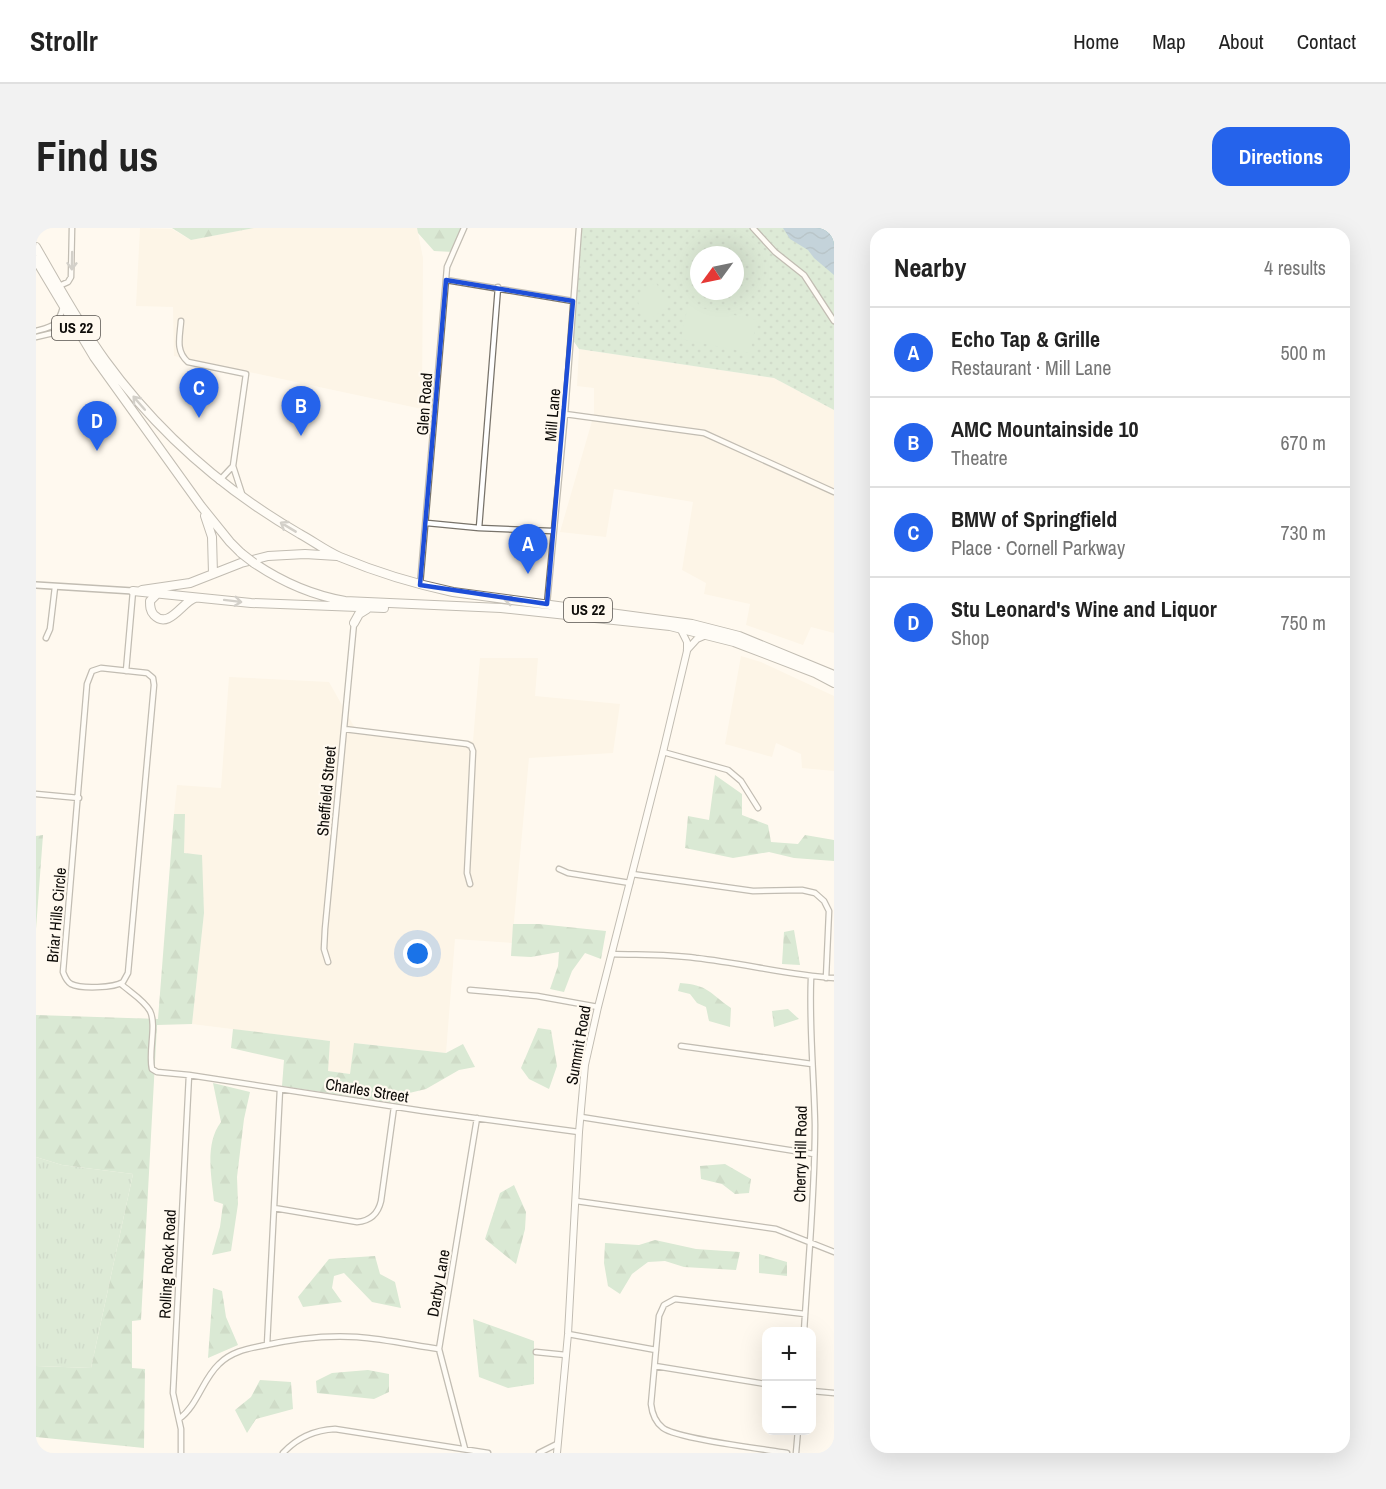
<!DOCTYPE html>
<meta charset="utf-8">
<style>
:root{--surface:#fff;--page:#f2f2f2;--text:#222;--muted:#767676;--line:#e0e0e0;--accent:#2563eb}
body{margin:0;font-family:"Archivo Narrow",sans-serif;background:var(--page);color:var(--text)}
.controls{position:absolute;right:18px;bottom:18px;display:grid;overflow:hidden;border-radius:12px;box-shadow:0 6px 24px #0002}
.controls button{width:54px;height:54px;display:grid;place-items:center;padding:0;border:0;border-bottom:2px solid var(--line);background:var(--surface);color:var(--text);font:30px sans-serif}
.compass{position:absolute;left:654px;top:18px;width:54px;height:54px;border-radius:50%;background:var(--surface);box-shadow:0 6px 24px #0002;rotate:237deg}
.you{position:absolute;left:382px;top:726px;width:21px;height:21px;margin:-15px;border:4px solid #fff;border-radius:50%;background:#1a73e8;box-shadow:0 0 0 9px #1a73e833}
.badge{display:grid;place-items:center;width:39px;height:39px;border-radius:50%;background:var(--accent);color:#fff;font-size:20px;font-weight:700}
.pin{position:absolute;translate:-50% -50px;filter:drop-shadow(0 2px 3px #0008)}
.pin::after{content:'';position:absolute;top:32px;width:21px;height:18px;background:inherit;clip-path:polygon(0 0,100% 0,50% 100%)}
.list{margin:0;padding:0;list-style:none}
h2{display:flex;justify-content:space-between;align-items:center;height:78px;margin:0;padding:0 24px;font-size:26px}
h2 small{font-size:20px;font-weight:400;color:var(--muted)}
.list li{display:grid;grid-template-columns:39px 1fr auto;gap:18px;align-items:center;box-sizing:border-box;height:90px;padding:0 24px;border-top:2px solid var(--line)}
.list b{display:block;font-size:22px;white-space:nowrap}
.list p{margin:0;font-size:20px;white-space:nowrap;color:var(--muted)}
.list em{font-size:20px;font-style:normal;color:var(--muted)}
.map{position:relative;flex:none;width:798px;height:1225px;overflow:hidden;border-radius:18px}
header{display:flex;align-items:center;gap:36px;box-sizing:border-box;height:84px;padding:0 30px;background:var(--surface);border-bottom:2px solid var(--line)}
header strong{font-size:28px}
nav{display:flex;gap:33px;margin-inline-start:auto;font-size:21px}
.intro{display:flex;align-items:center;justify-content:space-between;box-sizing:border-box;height:144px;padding:0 36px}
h1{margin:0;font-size:42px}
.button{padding:15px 27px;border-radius:18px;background:var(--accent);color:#fff;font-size:21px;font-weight:700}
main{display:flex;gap:36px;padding:0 36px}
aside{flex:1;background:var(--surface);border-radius:18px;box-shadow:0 6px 24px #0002}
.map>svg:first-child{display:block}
</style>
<header>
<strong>Strollr</strong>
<nav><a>Home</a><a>Map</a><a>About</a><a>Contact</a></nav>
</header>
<div class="intro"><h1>Find us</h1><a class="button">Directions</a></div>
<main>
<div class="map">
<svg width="798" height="1225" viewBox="0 0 798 1225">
<defs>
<pattern id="grass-tufts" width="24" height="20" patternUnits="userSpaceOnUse" patternTransform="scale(1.5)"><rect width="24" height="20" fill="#b3d7b9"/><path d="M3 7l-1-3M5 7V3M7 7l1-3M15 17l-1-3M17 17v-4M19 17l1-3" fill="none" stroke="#99b79e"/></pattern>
<pattern id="forest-firs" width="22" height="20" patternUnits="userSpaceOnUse" patternTransform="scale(1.5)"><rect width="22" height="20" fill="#add4b3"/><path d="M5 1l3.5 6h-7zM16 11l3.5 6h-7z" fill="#94b598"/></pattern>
<pattern id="park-dots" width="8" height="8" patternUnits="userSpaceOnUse" patternTransform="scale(1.5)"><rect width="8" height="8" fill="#b3d7b9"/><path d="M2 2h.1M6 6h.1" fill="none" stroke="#99b79e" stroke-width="1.8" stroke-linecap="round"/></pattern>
<pattern id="water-waves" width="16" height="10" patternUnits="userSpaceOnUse" patternTransform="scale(1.5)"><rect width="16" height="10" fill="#7ca5c1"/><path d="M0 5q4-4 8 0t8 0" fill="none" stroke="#64859b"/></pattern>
</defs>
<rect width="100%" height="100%" fill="#fff9ef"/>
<path fill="#faefde" d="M 104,0 L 136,1 L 155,12 L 218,0 L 381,0 L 387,30 L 386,181 L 138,128 L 137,79 L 100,78 Z
M 543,121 L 738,150 L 798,182 L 798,405 L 775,399 L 767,417 L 710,397 L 714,376 L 668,366 L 670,355 L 646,342 L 657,274 L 578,261 L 570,309 L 524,304 L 558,186 L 558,160 L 541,158 Z
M 705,428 L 725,434 L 798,468 L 798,543 L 766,540 L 765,526 L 740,515 L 736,529 L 689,516 Z
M 444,430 L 502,430 L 499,468 L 584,476 L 577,525 L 493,530 L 476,715 L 419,711 L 410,825 L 319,815 L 314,846 L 291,843 L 294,813 L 156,796 L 168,685 L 165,627 L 147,625 L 149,587 L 138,586 L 141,557 L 185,560 L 193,449 L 293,454 L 320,502 L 437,513 Z"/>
<path fill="url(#grass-tufts)" d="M 0,929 L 26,937 L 97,946 L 55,1140 L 0,1138 Z"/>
<path fill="url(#forest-firs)" d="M 136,0 L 218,0 L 155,12 Z
M 381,0 L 429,0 L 417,24 L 398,23 L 382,5 Z
M 679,547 L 706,566 L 706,587 L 732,597 L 735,614 L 762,616 L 769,607 L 798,612 L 798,633 L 758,630 L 733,624 L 697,630 L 649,620 L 652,588 L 673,592 Z
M 138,586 L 149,586 L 148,625 L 166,627 L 168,685 L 156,796 L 121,797 L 105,1092 L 96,1093 L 96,1140 L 109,1141 L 108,1220 L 0,1209 L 0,1138 L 55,1140 L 97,946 L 26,937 L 0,929 L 0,787 L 122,791 Z
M 7,607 L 0,701 L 0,608 Z
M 477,696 L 503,696 L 570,703 L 565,731 L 549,725 L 536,743 L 528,764 L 514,761 L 522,738 L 523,724 L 495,729 L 475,728 Z
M 758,702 L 764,737 L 746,736 L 748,704 Z
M 644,755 C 673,757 673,765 695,780 L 694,799 L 673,793 L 670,779 L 661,775 L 654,766 L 642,763 Z
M 752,781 L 763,791 L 738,799 L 736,783 Z
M 502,800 L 515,802 L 521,838 L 513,861 L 493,851 L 485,840 Z
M 197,801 L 294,813 L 292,843 L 314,846 L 318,815 L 410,825 L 427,816 L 439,839 L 423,842 L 390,861 L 369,866 L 364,876 L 246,858 L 248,832 L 195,820 Z
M 177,855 L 214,864 L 208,891 L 201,949 L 202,976 L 195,1023 L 176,1027 L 184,999 L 187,976 L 178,973 C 175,947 169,915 185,894 Z
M 689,936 L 715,951 L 713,965 L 699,966 L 686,956 L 665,951 L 664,938 Z
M 478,957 L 490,984 L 489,1001 L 480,1036 L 449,1011 L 464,965 Z
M 619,1012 L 660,1021 L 704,1024 L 700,1042 L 648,1039 L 629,1033 L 612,1034 L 596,1046 L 584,1066 L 572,1058 L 568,1035 L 569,1015 L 603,1017 Z
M 723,1026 L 751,1034 L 751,1048 L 723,1045 Z
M 339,1028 L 344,1046 L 359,1054 L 365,1080 L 336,1074 L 308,1045 L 298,1048 L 296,1060 L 306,1074 L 267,1079 L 262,1069 L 293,1031 Z
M 177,1060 L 186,1063 L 190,1089 L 202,1117 L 172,1130 Z
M 437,1091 L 498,1113 L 498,1156 L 472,1160 L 443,1149 Z
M 332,1142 L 353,1146 L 353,1164 L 338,1171 L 281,1165 L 280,1153 L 296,1145 Z
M 224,1152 L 255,1154 L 257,1181 L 220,1191 L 211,1205 L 199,1182 L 215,1169 Z"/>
<path fill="url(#park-dots)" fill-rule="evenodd" d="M 543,0 L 798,0 L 798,182 L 738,150 L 543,121 L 534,108 ZM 663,27 L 699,27 L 699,63 L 663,63 Z"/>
<path fill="#b3d7b9" d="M 620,55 L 634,78 L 612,92 C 598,72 597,67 620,55 Z
M 652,77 L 721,92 L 714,125 L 645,111 Z"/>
<path fill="url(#water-waves)" d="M 747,0 L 798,0 L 798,47 L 778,30 L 772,22 L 754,11 Z"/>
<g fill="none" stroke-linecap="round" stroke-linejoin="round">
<g stroke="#78736a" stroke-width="7">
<path id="minor" d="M 717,0 L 739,24 L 768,47 L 798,93
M 410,52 L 537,73
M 23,58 L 32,54 L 35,49 L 36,0
M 145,93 C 144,108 139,123 152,134 L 210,146 L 197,238 L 207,269
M 0,103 C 18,98 22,98 27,79
M 0,109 L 30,102 L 42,104
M 529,186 L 668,205 L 798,264
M 183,253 L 197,238
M 391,295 L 443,300 L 516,303
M 443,300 L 462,59
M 384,357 L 411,39 L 428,0
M 511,376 L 529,186 L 543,0
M 10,410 L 14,401 L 19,359
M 65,440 L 111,445 L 117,450 L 118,457 L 92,745 L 87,754 C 78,760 45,761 35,756 C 30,753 29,749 27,744 L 51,456 L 56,443 Z
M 90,443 L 97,363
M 308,501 L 431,516 L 435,518 L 437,523 L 431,645 L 434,656
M 627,524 L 692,542 L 705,553 L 722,580
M 0,566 L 43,570
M 523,641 L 532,645 L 594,655
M 596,646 L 717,663 L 766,662 L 779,665 L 788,673 L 793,683 L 790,750
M 576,726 C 604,727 632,726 660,730 C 706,735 752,747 798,750
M 292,734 L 288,721 L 289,701 L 318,395
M 85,756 C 94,764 108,772 114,783 C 121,797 112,824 116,841 L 121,844 L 153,847 L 387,883 L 543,904
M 434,762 L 501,768 L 562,779
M 645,818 L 776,836
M 545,889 L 778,926
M 540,973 L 740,1001 L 798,1024
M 238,980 L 321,994 C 334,993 342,986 345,973 L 358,879
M 768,1104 C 772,1035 779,966 779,897 C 778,847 773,799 775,750
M 532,1106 L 620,1122
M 231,1117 L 244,861
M 500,1124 L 530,1127
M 619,1138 L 730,1156
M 776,1163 L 798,1165
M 143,1191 C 162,1177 166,1152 183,1136 C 195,1124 210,1121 225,1118 C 256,1111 289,1107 321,1109 C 348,1111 376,1117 403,1121
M 429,1221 L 403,1121 L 441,890
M 145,1225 L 145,1201 L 137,1165 L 153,847
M 247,1225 C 261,1210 278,1202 299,1201 L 452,1225
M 503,1225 L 521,1216
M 751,1225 C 727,1221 642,1211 627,1200 C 619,1194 616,1185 615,1176 L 623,1088 L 628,1077 L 639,1071 L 769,1086
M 760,1225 L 762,1202"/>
</g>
<g stroke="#78736a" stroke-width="8">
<path id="tertiary" d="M 0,357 L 97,363"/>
</g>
<g stroke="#78736a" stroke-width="8">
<path id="secondary" d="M 651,422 L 661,411 L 670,407
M 521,1225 L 532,1106 L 543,904 L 549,837 L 562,779 L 627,524 L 651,423 L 651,414 L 644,400"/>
</g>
<g stroke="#78736a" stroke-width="10">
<path id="trunk" d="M 0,19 C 22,57 43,96 69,132 C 122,205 186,261 264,306 C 277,313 290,323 304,329 C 340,344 379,356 417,364 L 656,396 L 703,408 L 798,447
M 0,32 L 58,129 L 165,278 L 194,314 L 205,325
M 169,288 L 176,309 L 177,346
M 218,335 C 246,354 275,367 309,373 L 465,380 L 634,398 L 698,414 L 779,445 L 798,455
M 106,362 L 154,355 L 205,335 L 232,328 L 269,326 L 301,328
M 97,363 L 215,375 L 348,380
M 121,366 L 114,373 C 114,378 114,383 118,387 C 133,402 146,374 159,370
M 318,395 L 323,386 L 331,381"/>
</g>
<use href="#minor" stroke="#fff" stroke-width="4.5"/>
<use href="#tertiary" stroke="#fff" stroke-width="5"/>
<use href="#secondary" stroke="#fff" stroke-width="6"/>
<use href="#trunk" stroke="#fff" stroke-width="8"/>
<g stroke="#78736a" stroke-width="10" stroke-linecap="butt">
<path id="trunk-bridge" d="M 205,325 L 218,335"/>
</g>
<use href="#trunk-bridge" stroke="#fff" stroke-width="8"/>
</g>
<defs><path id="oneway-shaft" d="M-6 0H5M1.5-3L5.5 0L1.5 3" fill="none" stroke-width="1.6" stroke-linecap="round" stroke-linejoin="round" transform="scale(1.5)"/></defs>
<g stroke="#9e9d9c">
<use href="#oneway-shaft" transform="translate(36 33) rotate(91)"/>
<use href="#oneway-shaft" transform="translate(103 175) rotate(-131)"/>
<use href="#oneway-shaft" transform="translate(252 299) rotate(-149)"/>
<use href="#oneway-shaft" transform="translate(197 373) rotate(7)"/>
<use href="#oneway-shaft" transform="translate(477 373) rotate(-173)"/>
</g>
<path d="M0 0H798V1225H0ZM 410,52 L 537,73 L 511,376 L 384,357 Z" fill="#fff9ef" fill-opacity=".55" fill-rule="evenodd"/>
<path fill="none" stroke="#1d4ed8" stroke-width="4.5" stroke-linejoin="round" d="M 410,52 L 537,73 L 511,376 L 384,357 Z"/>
<g text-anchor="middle" stroke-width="4.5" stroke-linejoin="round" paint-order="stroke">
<g fill="#fff9ef" stroke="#56524d" stroke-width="1.5">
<rect x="16" y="88" width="48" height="24" rx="4.5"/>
<rect x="528" y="370" width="48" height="24" rx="4.5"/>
</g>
<g font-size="15" font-weight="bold" fill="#0d0b08">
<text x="40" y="105">US 22</text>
<text x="552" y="387">US 22</text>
</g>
<g font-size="16" fill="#0d0b08" stroke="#fff9ef">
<text transform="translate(388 176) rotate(-86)" y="6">Glen Road</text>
<text transform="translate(516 187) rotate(-85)" y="6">Mill Lane</text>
<text transform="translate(290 563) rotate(-85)" y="6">Sheffield Street</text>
<text transform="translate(20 687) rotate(-85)" y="6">Briar Hills Circle</text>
<text transform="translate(542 817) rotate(-80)" y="6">Summit Road</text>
<text transform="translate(331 862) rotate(9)" y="6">Charles Street</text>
<text transform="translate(764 926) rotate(-89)" y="6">Cherry Hill Road</text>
<text transform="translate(131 1036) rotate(-87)" y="6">Rolling Rock Road</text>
<text transform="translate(402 1055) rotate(-80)" y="6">Darby Lane</text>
</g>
</g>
</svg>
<div class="controls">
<button>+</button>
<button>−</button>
</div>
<svg class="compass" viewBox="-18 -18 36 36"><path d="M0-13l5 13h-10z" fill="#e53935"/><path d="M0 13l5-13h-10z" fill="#767676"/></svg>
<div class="you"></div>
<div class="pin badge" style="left:492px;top:346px">A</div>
<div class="pin badge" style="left:265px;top:208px">B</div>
<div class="pin badge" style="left:163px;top:190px">C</div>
<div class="pin badge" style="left:61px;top:223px">D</div>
</div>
<aside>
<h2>Nearby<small>4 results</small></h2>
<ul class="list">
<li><span class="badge">A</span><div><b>Echo Tap &amp; Grille</b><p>Restaurant · Mill Lane</p></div><em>500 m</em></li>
<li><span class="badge">B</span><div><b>AMC Mountainside 10</b><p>Theatre</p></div><em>670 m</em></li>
<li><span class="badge">C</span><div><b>BMW of Springfield</b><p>Place · Cornell Parkway</p></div><em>730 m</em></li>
<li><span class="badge">D</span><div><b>Stu Leonard's Wine and Liquor</b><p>Shop</p></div><em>750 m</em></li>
</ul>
</aside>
</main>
